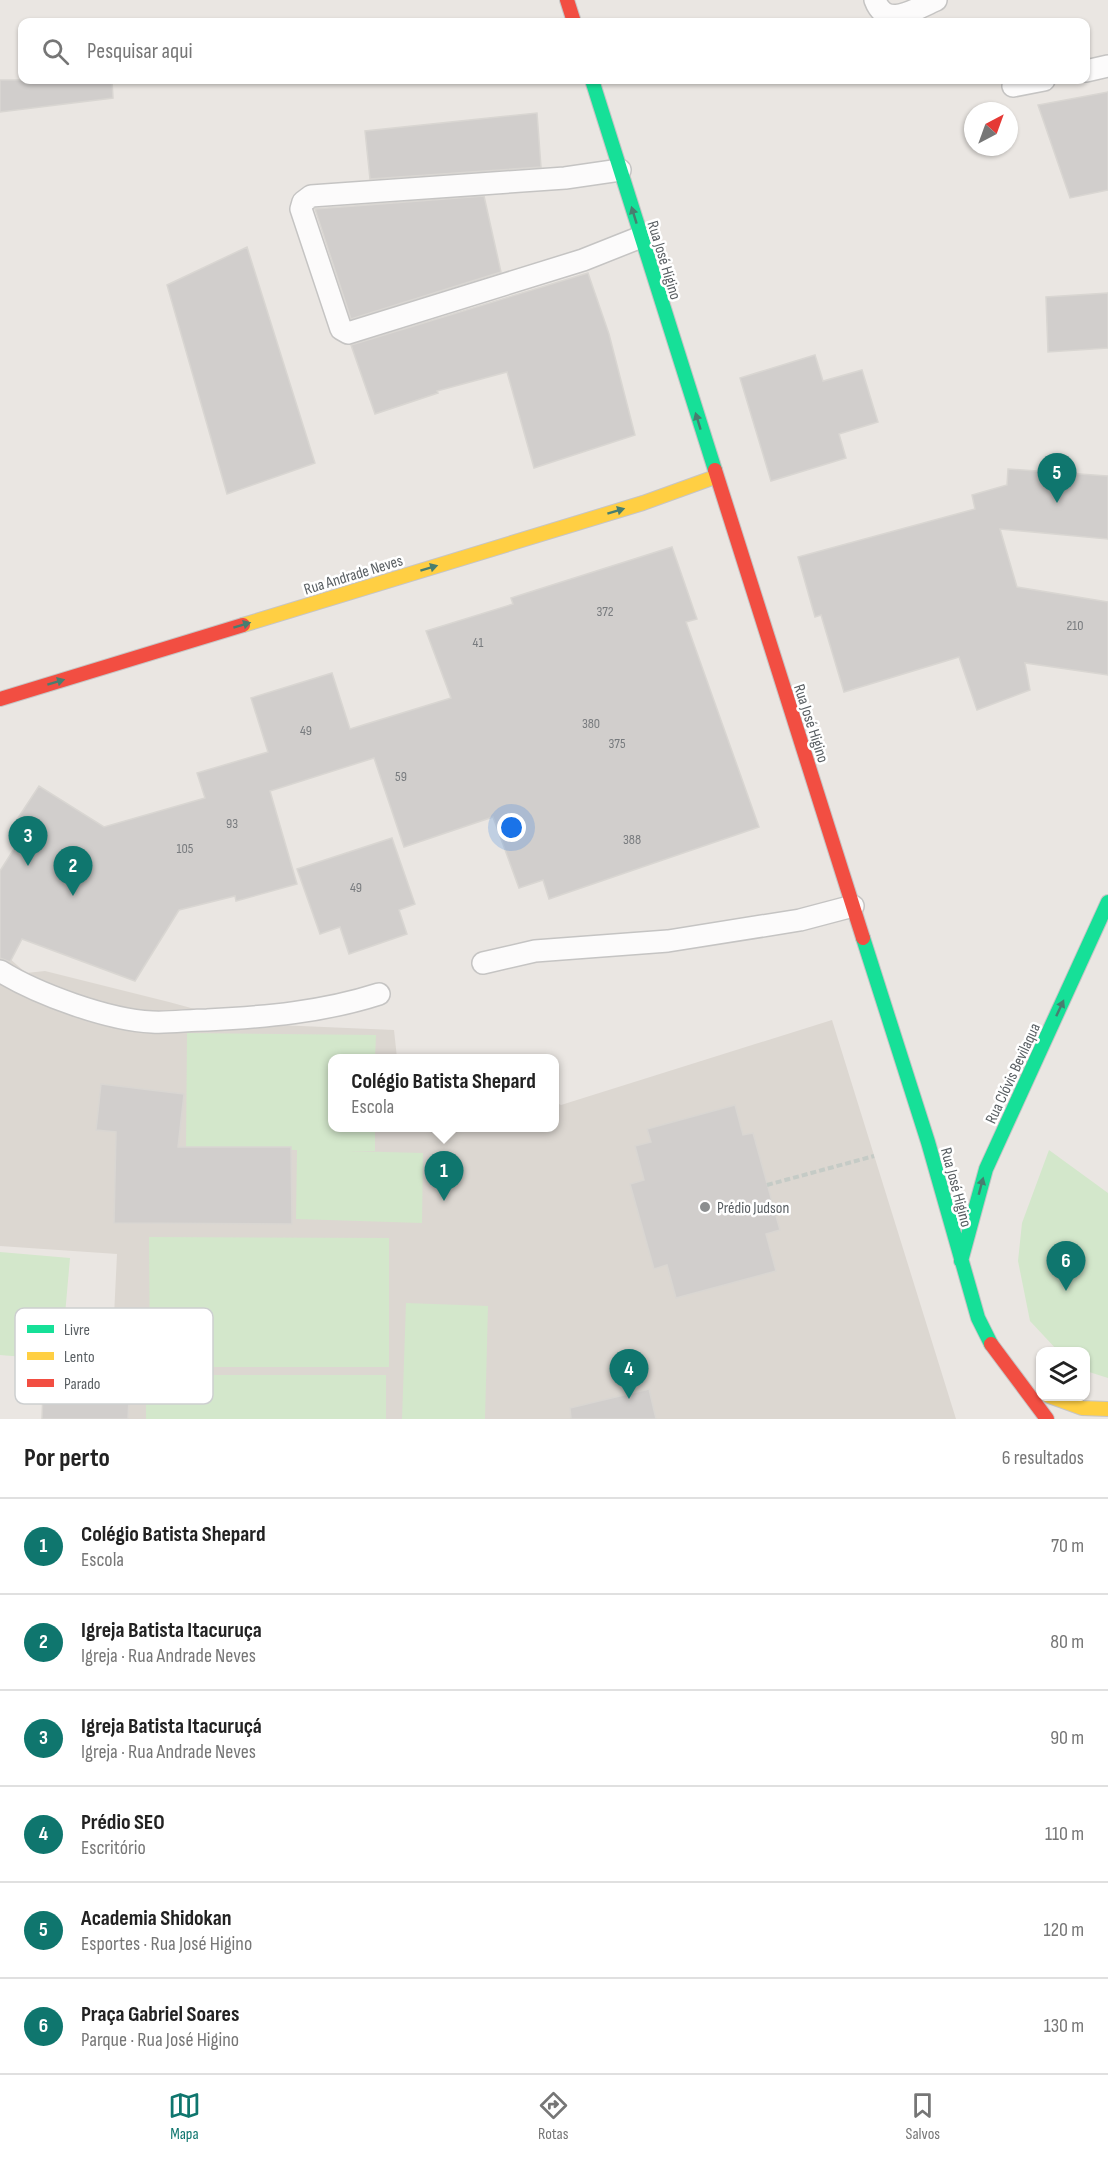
<!DOCTYPE html>
<html lang="pt">
<meta charset="utf-8">
<style>
:root{--surface:#fff;--page:#f6f6f6;--text:#222;--muted:#767676;--line:#e0e0e0;--accent:#0f766e}
body{margin:0;font-family:"Sofia Sans Condensed",sans-serif;background:var(--page);color:var(--text)}
.controls{position:absolute;right:18px;bottom:18px;display:grid;overflow:hidden;border-radius:12px;box-shadow:0 2px 4px #0004}
.controls button{width:54px;height:54px;display:grid;place-items:center;padding:0;border:0;border-bottom:2px solid var(--line);background:var(--surface);color:var(--text);font:30px sans-serif}
.compass{position:absolute;left:964px;top:102px;width:54px;height:54px;border-radius:50%;background:var(--surface);box-shadow:0 2px 4px #0004;rotate:41deg}
.you{position:absolute;left:512px;top:828px;width:21px;height:21px;margin:-15px;border:4px solid #fff;border-radius:50%;background:#1a73e8;box-shadow:0 0 0 9px #1a73e833}
.badge{display:grid;place-items:center;width:39px;height:39px;border-radius:50%;background:var(--accent);color:#fff;font-size:20px;font-weight:700}
.pin{position:absolute;translate:-50% -50px;filter:drop-shadow(0 2px 3px #0008)}
.pin::after{content:'';position:absolute;top:32px;width:21px;height:18px;background:inherit;clip-path:polygon(0 0,100% 0,50% 100%)}
.popup{position:absolute;left:328px;top:1054px;width:231px;height:78px;box-sizing:border-box;display:grid;place-content:center;border-radius:12px;background:var(--surface);filter:drop-shadow(0 2px 4px #0005);font-size:20px;white-space:nowrap;color:var(--muted)}
.popup b{font-size:22px;color:var(--text)}
.popup::after{content:'';position:absolute;left:50%;top:100%;margin-left:-12px;border:12px solid transparent;border-top-color:var(--surface)}
.list{margin:0;padding:0;list-style:none}
h2{display:flex;justify-content:space-between;align-items:center;height:78px;margin:0;padding:0 24px;font-size:26px}
h2 small{font-size:20px;font-weight:400;color:var(--muted)}
.list li{display:grid;grid-template-columns:39px 1fr auto;gap:18px;align-items:center;box-sizing:border-box;height:96px;padding:0 24px;border-top:2px solid var(--line)}
.list b{display:block;font-size:22px;white-space:nowrap}
.list p{margin:0;font-size:20px;white-space:nowrap;color:var(--muted)}
.list em{font-size:20px;font-style:normal;color:var(--muted)}
.icon{flex:none;width:33px;height:33px;fill:none;stroke:currentColor;stroke-width:2;stroke-linecap:round;stroke-linejoin:round}
.map{position:relative;flex:none;width:1108px;height:1419px;overflow:hidden}
.search{position:absolute;background:var(--surface);box-shadow:0 2px 4px #0004;left:18px;right:18px;top:18px;height:66px;display:flex;align-items:center;gap:15px;box-sizing:border-box;padding:0 21px;border-radius:12px;color:var(--muted);font-size:22px}
.sheet{height:654px;background:var(--surface)}
nav{display:flex;justify-content:space-around;align-items:center;box-sizing:border-box;height:84px;border-top:2px solid var(--line);background:var(--surface);font-size:16px;color:var(--muted)}
nav a{display:grid;justify-items:center;gap:3px}
nav .on{color:var(--accent)}
.map>svg:first-child{display:block}
</style>
<div class="map">
<svg width="1108" height="1419" viewBox="0 0 1108 1419">
<rect width="100%" height="100%" fill="#eae6e2"/>
<path fill="#dcd7d1" d="M 0,950 L 26,973 L 45,971 L 169,1002 L 202,1011 L 204,1022 L 394,1030 L 397,1058 L 333,1058 L 333,1128 L 555,1128 L 555,1102 L 561,1105 L 832,1020 L 956,1419 L 109,1419 L 117,1254 L 0,1246 Z"/>
<path fill="#d3e7cb" d="M 187,1033 L 376,1035 L 375,1058 L 333,1058 L 333,1128 L 375,1128 L 375,1151 L 346,1151 L 423,1153 L 422,1223 L 296,1219 L 297,1150 L 186,1148 Z
M 1049,1150 L 1108,1193 L 1108,1378 L 1086,1371 L 1086,1352 L 1058,1351 L 1030,1321 L 1018,1261 L 1022,1223 Z
M 149,1237 L 389,1238 L 389,1367 L 150,1367 Z
M 0,1252 L 70,1258 L 61,1360 L 0,1355 Z
M 406,1303 L 488,1306 L 485,1419 L 402,1419 Z
M 146,1375 L 386,1375 L 386,1419 L 146,1419 Z"/>
<path fill="#d1cecc" stroke="#d9d6d2" stroke-width="1.5" d="M 0,80 L 112,80 L 113,98 L 0,112 Z
M 1108,92 L 1108,190 L 1070,198 L 1038,105 Z
M 537,113 L 541,167 L 370,179 L 365,131 Z
M 484,196 L 501,272 L 351,319 L 315,209 Z
M 247,247 L 315,463 L 227,494 L 167,285 Z
M 588,273 L 609,334 L 635,435 L 534,468 L 507,372 L 437,391 L 438,393 L 375,414 L 351,345 Z
M 1108,293 L 1108,348 L 1048,352 L 1046,297 Z
M 815,355 L 823,381 L 862,370 L 878,422 L 839,434 L 846,458 L 771,481 L 740,378 Z
M 1008,469 L 1108,476 L 1108,539 L 1000,529 L 1017,587 L 1108,602 L 1108,675 L 1025,663 L 1030,690 L 977,710 L 959,657 L 844,692 L 821,615 L 815,617 L 798,557 L 975,509 L 972,495 L 1007,485 Z
M 672,547 L 697,619 L 686,622 L 759,827 L 549,899 L 543,880 L 519,888 L 493,817 L 404,847 L 374,758 L 270,791 L 297,884 L 236,901 L 235,896 L 179,910 L 135,981 L 22,939 L 10,962 L 0,958 L 0,871 L 26,830 L 14,824 L 39,786 L 104,827 L 205,798 L 197,773 L 268,752 L 251,698 L 332,673 L 350,729 L 451,698 L 426,631 L 513,604 L 511,598 Z
M 392,838 L 415,904 L 399,910 L 407,934 L 349,954 L 340,927 L 320,934 L 297,869 Z
M 101,1084 L 184,1094 L 178,1147 L 291,1147 L 292,1224 L 114,1223 L 116,1132 L 96,1130 Z
M 735,1105 L 743,1135 L 753,1133 L 780,1230 L 766,1234 L 776,1271 L 676,1298 L 667,1265 L 654,1269 L 630,1184 L 644,1180 L 635,1146 L 651,1142 L 647,1129 Z
M 649,1389 L 656,1419 L 571,1419 L 570,1408 Z
M 43,1390 L 129,1398 L 128,1419 L 42,1419 Z"/>
<g fill="none" stroke-linecap="round" stroke-linejoin="round">
<g stroke="#c5c4c3" stroke-width="24">
<path id="lane" d="M 875,0 C 886,30 915,9 936,0
M 1086,71 L 1108,66
M 1013,86 L 1044,80
M 620,170 L 565,178 L 311,196 L 303,202 L 301,209 L 341,329 L 348,333 L 583,260 L 641,237
M 483,963 L 535,951 L 668,941 L 800,920 L 853,906
M 0,971 C 37,994 108,1020 152,1022 C 170,1023 189,1020 207,1020 C 266,1017 323,1012 379,994"/>
</g>
<g stroke="#c6c5c5" stroke-width="16">
<path id="fast" d="M 592,80 L 715,470
M 863,938 L 928,1142 L 978,1318 L 991,1344
M 961,1261 L 986,1169 L 1108,902"/>
</g>
<g stroke="#c6c5c5" stroke-width="16">
<path id="slow" d="M 243,625 L 643,503 L 715,477
M 1049,1396 L 1082,1408 L 1108,1409"/>
</g>
<g stroke="#c6c5c5" stroke-width="16">
<path id="jam" d="M 567,0 L 574,22
M 715,470 L 863,938
M 0,699 L 243,625
M 991,1344 L 1047,1419"/>
</g>
<path stroke="#c5cbc6" stroke-width="4" stroke-dasharray="6 3" stroke-linecap="butt" d="M 767,1185 L 874,1156"/>
<use href="#lane" stroke="#fcfbfb" stroke-width="21"/>
<use href="#fast" stroke="#16e098" stroke-width="14"/>
<use href="#slow" stroke="#ffcf43" stroke-width="14"/>
<use href="#jam" stroke="#f24e42" stroke-width="14"/>
</g>
<defs><path id="oneway-solid" d="M-6-.8H1V-3.2L6.5 0L1 3.2V.8H-6Z" transform="scale(1.5)"/></defs>
<g fill="#487e70">
<use href="#oneway-solid" transform="translate(634 215) rotate(-107)"/>
<use href="#oneway-solid" transform="translate(698 421) rotate(-107)"/>
<use href="#oneway-solid" transform="translate(616 511) rotate(-17)"/>
<use href="#oneway-solid" transform="translate(429 568) rotate(-17)"/>
<use href="#oneway-solid" transform="translate(242 625) rotate(-17)"/>
<use href="#oneway-solid" transform="translate(56 682) rotate(-17)"/>
<use href="#oneway-solid" transform="translate(1060 1008) rotate(-65)"/>
<use href="#oneway-solid" transform="translate(981 1186) rotate(-75)"/>
</g>
<circle fill="#8b8e8f" stroke="#fff" stroke-width="2" cx="705" cy="1207" r="6"/>
<g text-anchor="middle" stroke-width="5" stroke-linejoin="round" paint-order="stroke">
<g font-size="14" fill="#787b7e">
<text x="605" y="616">372</text>
<text x="1075" y="630">210</text>
<text x="478" y="647">41</text>
<text x="591" y="728">380</text>
<text x="306" y="735">49</text>
<text x="617" y="748">375</text>
<text x="401" y="781">59</text>
<text x="232" y="828">93</text>
<text x="632" y="844">388</text>
<text x="185" y="853">105</text>
<text x="356" y="892">49</text>
</g>
<g font-size="16" fill="#585e62" stroke="#fff">
<text transform="translate(665 260) rotate(73)" y="6">Rua José Higino</text>
<text transform="translate(353 574) rotate(-17)" y="6">Rua Andrade Neves</text>
<text transform="translate(812 723) rotate(72)" y="6">Rua José Higino</text>
<text transform="translate(1012 1073) rotate(-65)" y="6">Rua Clóvis Bevilaqua</text>
<text transform="translate(957 1187) rotate(75)" y="6">Rua José Higino</text>
</g>
<g font-size="16" fill="#585e62" stroke="#fff" text-anchor="start">
<text x="717" y="1213">Prédio Judson</text>
</g>
</g>
<rect x="15" y="1308" width="198" height="96" rx="9" fill="#fff" stroke="#cdcfd0" stroke-width="1.5"/>
<rect x="27" y="1325" width="27" height="8" fill="#16e098"/>
<rect x="27" y="1352" width="27" height="8" fill="#ffcf43"/>
<rect x="27" y="1379" width="27" height="8" fill="#f24e42"/>
<g font-size="16" fill="#585e62">
<text x="64" y="1335">Livre</text>
<text x="64" y="1362">Lento</text>
<text x="64" y="1389">Parado</text>
</g>
</svg>
<div class="controls">
<button><svg class="icon" aria-label="layers" viewBox="0 0 24 24"><path d="M12 4l9 5-9 5-9-5zM3 14l9 5 9-5"/></svg></button>
</div>
<svg class="compass" viewBox="-18 -18 36 36"><path d="M0-13l5 13h-10z" fill="#e53935"/><path d="M0 13l5-13h-10z" fill="#767676"/></svg>
<div class="you"></div>
<div class="pin badge" style="left:444px;top:1201px">1</div>
<div class="popup"><b>Colégio Batista Shepard</b>Escola</div>
<div class="pin badge" style="left:73px;top:896px">2</div>
<div class="pin badge" style="left:28px;top:866px">3</div>
<div class="pin badge" style="left:629px;top:1399px">4</div>
<div class="pin badge" style="left:1057px;top:503px">5</div>
<div class="pin badge" style="left:1066px;top:1291px">6</div>
<div class="search"><svg class="icon" aria-label="search" viewBox="0 0 24 24"><circle cx="10" cy="10" r="6"/><path d="M15 15l6 6"/></svg>Pesquisar aqui</div>
</div>
<section class="sheet">
<h2>Por perto<small>6 resultados</small></h2>
<ul class="list">
<li><span class="badge">1</span><div><b>Colégio Batista Shepard</b><p>Escola</p></div><em>70 m</em></li>
<li><span class="badge">2</span><div><b>Igreja Batista Itacuruça</b><p>Igreja · Rua Andrade Neves</p></div><em>80 m</em></li>
<li><span class="badge">3</span><div><b>Igreja Batista Itacuruçá</b><p>Igreja · Rua Andrade Neves</p></div><em>90 m</em></li>
<li><span class="badge">4</span><div><b>Prédio SEO</b><p>Escritório</p></div><em>110 m</em></li>
<li><span class="badge">5</span><div><b>Academia Shidokan</b><p>Esportes · Rua José Higino</p></div><em>120 m</em></li>
<li><span class="badge">6</span><div><b>Praça Gabriel Soares</b><p>Parque · Rua José Higino</p></div><em>130 m</em></li>
</ul>
</section>
<nav>
<a class="on"><svg class="icon" aria-label="map" viewBox="0 0 24 24"><path d="M3 6l6-2 6 2 6-2v14l-6 2-6-2-6 2zM9 4v14M15 6v14"/></svg>Mapa</a>
<a><svg class="icon" aria-label="directions" viewBox="0 0 24 24"><path d="M12 3l9 9-9 9-9-9zM9 14v-3h6M13 9l2 2-2 2"/></svg>Rotas</a>
<a><svg class="icon" aria-label="saved" viewBox="0 0 24 24"><path d="M7 4h10v16l-5-4-5 4z"/></svg>Salvos</a>
</nav>
